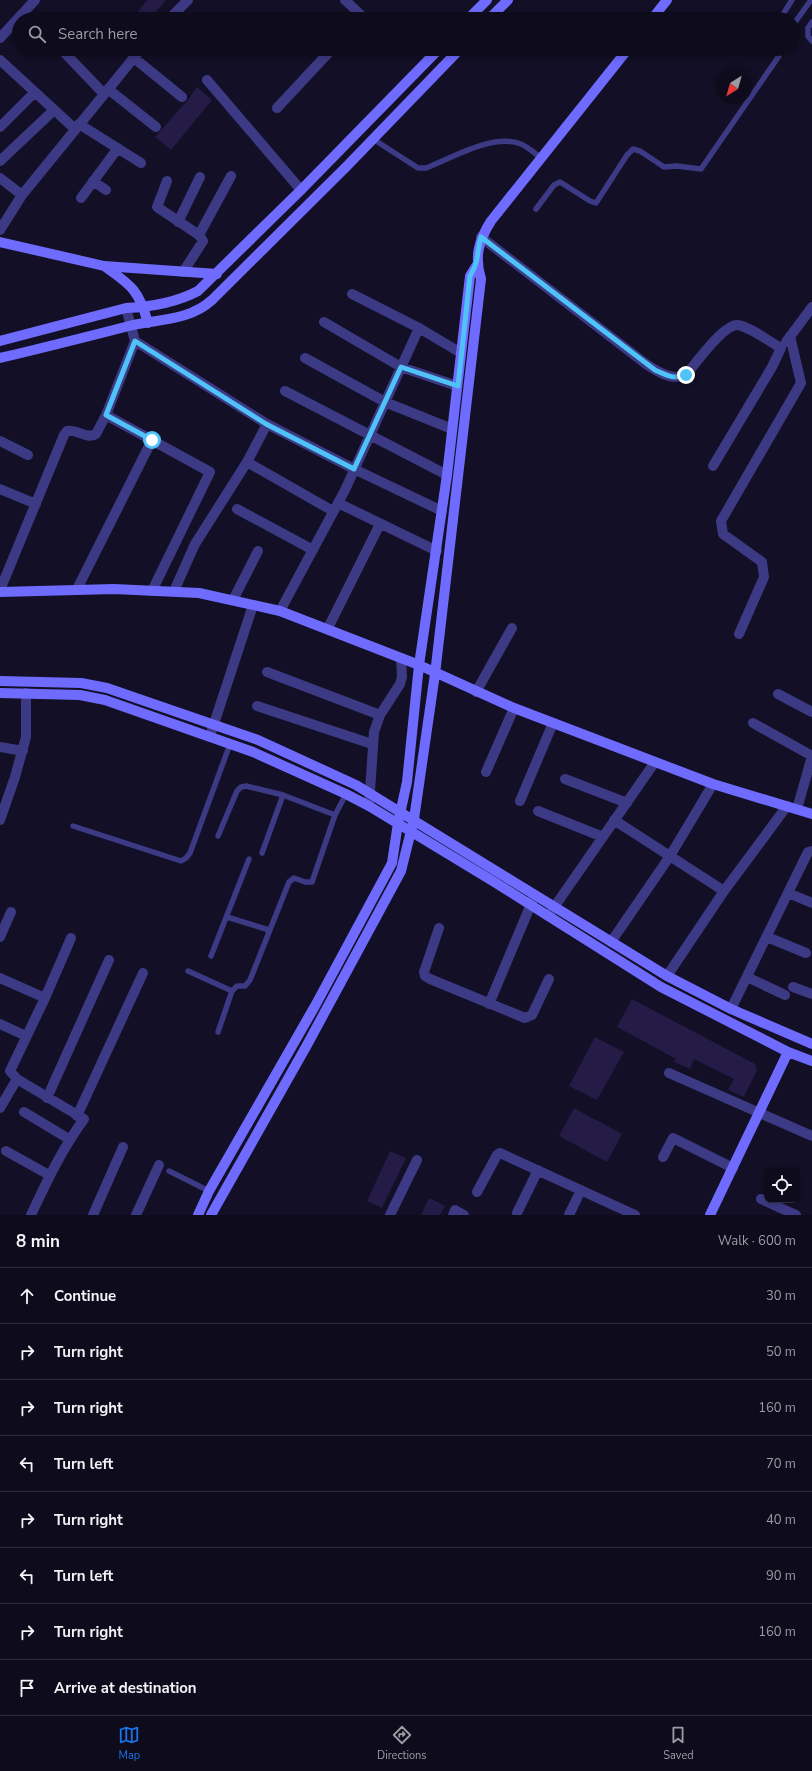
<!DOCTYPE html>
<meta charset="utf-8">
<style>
:root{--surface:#0e0b1c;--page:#1c1929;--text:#f1f3f6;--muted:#9b9ba3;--line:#2e2b3b;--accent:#1a73e8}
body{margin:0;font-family:"Nunito Sans",sans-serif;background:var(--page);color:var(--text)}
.controls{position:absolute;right:12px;bottom:12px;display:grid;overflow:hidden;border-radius:8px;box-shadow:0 2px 6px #0003}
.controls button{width:36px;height:36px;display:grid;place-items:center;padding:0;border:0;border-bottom:1px solid var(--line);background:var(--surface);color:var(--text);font:20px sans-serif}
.compass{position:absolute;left:716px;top:68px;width:36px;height:36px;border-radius:50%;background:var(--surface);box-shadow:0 2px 6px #0003;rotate:217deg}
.stop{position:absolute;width:12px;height:12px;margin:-9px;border:3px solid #4fc3f7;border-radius:50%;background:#fff}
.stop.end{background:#4fc3f7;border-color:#fff;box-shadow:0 1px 4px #0008}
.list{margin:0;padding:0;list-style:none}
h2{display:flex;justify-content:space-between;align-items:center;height:52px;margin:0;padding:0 16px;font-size:17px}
h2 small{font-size:13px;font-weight:400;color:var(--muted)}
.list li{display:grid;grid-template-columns:26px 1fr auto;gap:12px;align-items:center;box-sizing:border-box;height:56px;padding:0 16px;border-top:1px solid var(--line)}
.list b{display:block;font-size:15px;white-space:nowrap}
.list em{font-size:13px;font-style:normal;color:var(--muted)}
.icon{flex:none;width:22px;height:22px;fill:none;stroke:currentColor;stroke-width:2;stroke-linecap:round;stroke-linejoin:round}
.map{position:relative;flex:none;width:812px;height:1215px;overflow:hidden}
.search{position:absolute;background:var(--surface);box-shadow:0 2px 6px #0003;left:12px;right:12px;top:12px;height:44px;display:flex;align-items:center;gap:10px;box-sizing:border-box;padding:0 14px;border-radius:22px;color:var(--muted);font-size:15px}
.sheet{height:500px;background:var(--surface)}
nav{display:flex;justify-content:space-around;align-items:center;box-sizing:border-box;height:56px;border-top:1px solid var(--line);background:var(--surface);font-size:11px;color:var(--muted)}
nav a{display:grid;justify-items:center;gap:2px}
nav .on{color:var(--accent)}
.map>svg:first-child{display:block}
</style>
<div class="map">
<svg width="812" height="1215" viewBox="0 0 812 1215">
<rect width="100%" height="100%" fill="#130f26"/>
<path fill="#241b47" d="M 147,0 L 166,0 L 150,19 L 132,19 Z
M 197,87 L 212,100 L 171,150 L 155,137 L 187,101 Z
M 632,999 L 755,1064 L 757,1070 L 744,1097 L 728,1090 L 734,1079 L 694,1059 L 690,1069 L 674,1062 L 676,1059 L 617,1027 Z
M 595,1037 L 624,1052 L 597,1100 L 569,1086 Z
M 574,1108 L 622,1134 L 607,1162 L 559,1136 Z
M 390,1151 L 406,1158 L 382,1208 L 367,1201 Z
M 429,1198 L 445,1206 L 440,1215 L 421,1215 Z"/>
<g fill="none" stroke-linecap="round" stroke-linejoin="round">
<path stroke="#3d3a85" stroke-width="5.5" d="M 780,19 L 792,0
M 812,22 L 808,28 L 808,36 L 812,41
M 793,25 L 811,0
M 373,139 L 418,168 L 426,168 C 452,158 493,133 521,144 C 528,147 535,154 542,158
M 536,209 L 554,185 L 560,182 L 590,201 L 596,203 L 627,155 L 633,149 L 640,151 L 664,167 L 677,166 L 701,169 L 779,56 L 780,49
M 73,826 L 181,861 L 186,858 L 190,853 L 230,744
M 218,836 L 237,791 L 241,787 L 246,786 L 283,795 L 335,815
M 262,853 L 283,795
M 227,917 L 269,930
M 211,956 L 249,859
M 188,971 L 232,991
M 218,1032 L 232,991 L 237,986 L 245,986 L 250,980 L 289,882 L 294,878 L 305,882 L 312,882 L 335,815 L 346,794
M 169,1171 L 209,1191"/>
<path stroke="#3d3a85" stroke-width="10" d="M 345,0 L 365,19
M 169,19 L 188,0
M 0,38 L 35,0
M 61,49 L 104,94
M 397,49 L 399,51
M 134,58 L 182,97
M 0,60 L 75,129
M 207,80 L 301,190
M 108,89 L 156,127
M 277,108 L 332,49
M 79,124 L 141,163
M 0,127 L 35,92
M 0,161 L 54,110
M 0,178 L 22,195
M 93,181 L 106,190
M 167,181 L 157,207 L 199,235 L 203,241 L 183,272
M 81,198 L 118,148
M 178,222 L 200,177
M 0,230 L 22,195 L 141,49
M 199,235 L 231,176
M 481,237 L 646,364 C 658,372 672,381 686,375 C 695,364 723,325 737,325 C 749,326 770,342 781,348 L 772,367 L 713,466
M 352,294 L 419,328 L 461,353
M 126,308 L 135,341 L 267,424 L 354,469 L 442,511
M 324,322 L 401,367 L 457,386
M 786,342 L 812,307
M 305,358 L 385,402 L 452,429
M 285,391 L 447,475
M 106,415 L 210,472 L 152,591
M 0,441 L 28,455
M 247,462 L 333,511
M 0,489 L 36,504
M 338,503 L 437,551
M 237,509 L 313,550
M 77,589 L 152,440
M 0,590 L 64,435 L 67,431 C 77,429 88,440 96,434 L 106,415 L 135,341
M 174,591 L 195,544 L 247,462 L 267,424
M 233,600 L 258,551
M 280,611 L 345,490 L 419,328
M 328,628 L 380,524
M 739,634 L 764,577 L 762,562 L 723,534 L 721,521 L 801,383 L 790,336
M 267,672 L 380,715
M 476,692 L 512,628
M 778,694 L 812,712
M 257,706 L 372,744
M 753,723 L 812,756
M 210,736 L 253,605
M 0,747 L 23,751
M 486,772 L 514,708
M 565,779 L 627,803
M 520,801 L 553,723
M 369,806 L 374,732 L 380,715 L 400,684 L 402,677 L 401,658
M 797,809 L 812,756
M 538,811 L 603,837
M 0,820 L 15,777 L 26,737 L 26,693
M 614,820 L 724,891
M 788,893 L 812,903
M 548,916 L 655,762
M 439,928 L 424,972 L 425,976 L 430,979 L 525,1018 L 532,1015 L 549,979
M 0,937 L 11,912
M 767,937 L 806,953
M 611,942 L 670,856 L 713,784
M 667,976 L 724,891 L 787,806
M 747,977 L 785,995
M 0,978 L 45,998
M 793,987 L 812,994
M 489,1004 L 534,897
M 731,1009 L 806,856 L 808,852 L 812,851
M 0,1024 L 26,1036
M 669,1073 L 812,1136
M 17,1079 L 84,1119 C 62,1149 47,1181 31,1215
M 47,1098 L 109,960
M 0,1108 L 17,1079 L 10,1071 L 45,998 L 71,938
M 24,1112 L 69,1139
M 77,1116 L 143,973
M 6,1151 L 49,1175
M 663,1157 L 673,1138 L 733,1168
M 477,1192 L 497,1155 L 500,1153 L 635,1215
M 761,1199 L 796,1215
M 517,1213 L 538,1170
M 93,1215 L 123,1147
M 136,1215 L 159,1165
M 390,1215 L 417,1160
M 453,1215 L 455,1210 L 464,1215
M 569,1215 L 581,1190"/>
<path stroke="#6f6bff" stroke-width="10" d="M 468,19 L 487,0
M 489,19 L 508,0
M 652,19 L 667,0
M 0,242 L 104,266 L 217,274
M 104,266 C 131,285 139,290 148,323
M 0,341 L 126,308 C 150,307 177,302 198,291 L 301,190 L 439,49
M 0,358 C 43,348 86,337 129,326 C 158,319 189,321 212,300 L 346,167 L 460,49
M 0,592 L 114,589 L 199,593 L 280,611 L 419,665 L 514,708 L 713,784 L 812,814
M 0,681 L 81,683 L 107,688 L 258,740 L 356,785 L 667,976 L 731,1009 L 812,1044
M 0,693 L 80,695 L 105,700 L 253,752 L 346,794 L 369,806 L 491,880 L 661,987 L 788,1052 L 812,1061
M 198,1215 L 209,1191 L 315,1006 L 392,863 L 398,823 L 407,782 L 419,665 L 447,475 L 470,276 L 477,265
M 211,1215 L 307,1045 L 401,871 L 414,819 L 435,674 L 481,279 C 474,256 479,240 491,221 L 628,49
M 710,1215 L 788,1052"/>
</g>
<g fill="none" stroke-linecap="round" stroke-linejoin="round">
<path stroke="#4fc3f7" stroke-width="5" d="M 152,440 L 106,415 L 135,341 L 266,424 L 354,469 L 401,367 L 458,386 L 470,276 C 480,260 476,253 481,237 L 655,370 C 666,375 674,380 686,375"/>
</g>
</svg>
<div class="controls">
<button><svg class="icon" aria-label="locate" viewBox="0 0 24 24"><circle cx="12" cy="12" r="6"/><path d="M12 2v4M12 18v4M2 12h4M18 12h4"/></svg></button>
</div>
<svg class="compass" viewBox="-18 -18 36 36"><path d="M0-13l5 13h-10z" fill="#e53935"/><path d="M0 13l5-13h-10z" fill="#9b9ba3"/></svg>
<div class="stop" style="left:152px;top:440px"></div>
<div class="stop end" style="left:686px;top:375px"></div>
<div class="search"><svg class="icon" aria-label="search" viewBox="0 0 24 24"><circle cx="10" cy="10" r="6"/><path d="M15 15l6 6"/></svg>Search here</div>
</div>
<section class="sheet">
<h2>8 min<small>Walk · 600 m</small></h2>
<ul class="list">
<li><svg class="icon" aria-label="ahead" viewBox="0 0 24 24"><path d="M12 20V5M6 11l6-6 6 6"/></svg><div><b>Continue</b></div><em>30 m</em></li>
<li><svg class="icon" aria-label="right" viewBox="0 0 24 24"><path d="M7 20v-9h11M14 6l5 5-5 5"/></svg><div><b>Turn right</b></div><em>50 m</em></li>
<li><svg class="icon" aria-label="right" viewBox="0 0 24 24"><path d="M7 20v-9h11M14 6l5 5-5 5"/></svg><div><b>Turn right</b></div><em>160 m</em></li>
<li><svg class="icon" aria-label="left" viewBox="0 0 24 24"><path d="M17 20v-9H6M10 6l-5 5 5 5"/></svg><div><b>Turn left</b></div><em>70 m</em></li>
<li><svg class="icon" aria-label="right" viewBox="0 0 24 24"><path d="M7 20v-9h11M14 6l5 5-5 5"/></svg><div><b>Turn right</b></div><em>40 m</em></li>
<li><svg class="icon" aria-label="left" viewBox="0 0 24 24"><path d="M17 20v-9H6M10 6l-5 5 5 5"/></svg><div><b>Turn left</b></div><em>90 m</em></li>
<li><svg class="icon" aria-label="right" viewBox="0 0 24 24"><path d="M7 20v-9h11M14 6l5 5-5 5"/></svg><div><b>Turn right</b></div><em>160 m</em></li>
<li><svg class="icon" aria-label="arrive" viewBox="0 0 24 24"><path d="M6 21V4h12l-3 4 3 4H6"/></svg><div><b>Arrive at destination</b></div></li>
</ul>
</section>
<nav>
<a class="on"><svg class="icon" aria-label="map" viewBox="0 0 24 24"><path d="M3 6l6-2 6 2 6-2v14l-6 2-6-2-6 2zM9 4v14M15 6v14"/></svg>Map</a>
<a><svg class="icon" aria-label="directions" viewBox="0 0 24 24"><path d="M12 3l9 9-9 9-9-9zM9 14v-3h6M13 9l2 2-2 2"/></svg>Directions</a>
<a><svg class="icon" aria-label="saved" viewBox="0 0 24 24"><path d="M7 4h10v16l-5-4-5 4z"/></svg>Saved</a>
</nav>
